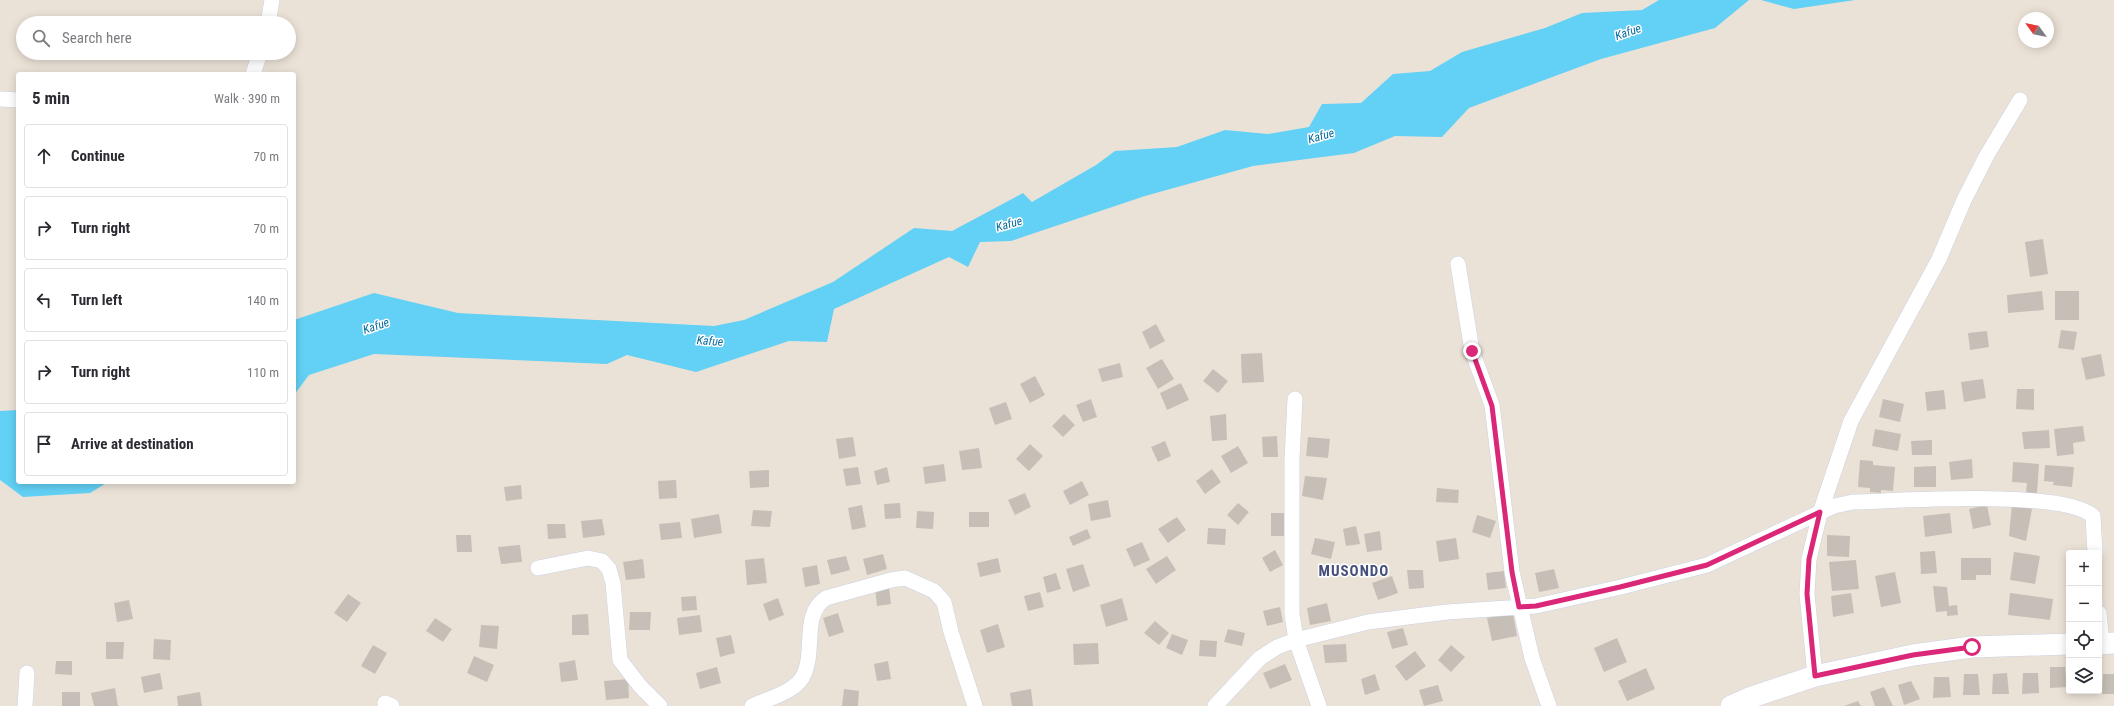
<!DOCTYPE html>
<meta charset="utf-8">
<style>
:root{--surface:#fff;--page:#f2f2f3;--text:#2b2b33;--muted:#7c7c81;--line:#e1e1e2}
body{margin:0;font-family:"Roboto Condensed",sans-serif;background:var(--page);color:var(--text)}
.controls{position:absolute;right:12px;bottom:12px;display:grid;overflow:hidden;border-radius:4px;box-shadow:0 2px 10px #0003}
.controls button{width:36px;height:36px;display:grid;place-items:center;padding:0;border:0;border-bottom:1px solid var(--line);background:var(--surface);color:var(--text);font:20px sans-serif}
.compass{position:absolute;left:2018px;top:12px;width:36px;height:36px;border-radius:50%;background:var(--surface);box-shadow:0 2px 10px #0003;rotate:303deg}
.stop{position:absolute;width:12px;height:12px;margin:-9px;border:3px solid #db2777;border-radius:50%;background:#fff}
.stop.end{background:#db2777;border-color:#fff;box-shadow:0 1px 4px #0008}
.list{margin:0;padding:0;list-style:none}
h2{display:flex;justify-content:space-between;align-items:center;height:52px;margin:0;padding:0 16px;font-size:17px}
h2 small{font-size:13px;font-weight:400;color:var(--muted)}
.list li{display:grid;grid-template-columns:26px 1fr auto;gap:12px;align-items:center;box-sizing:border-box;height:64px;margin:0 8px 8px;padding:0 8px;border:1px solid var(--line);border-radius:4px}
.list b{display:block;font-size:15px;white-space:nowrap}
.list em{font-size:13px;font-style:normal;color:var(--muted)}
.icon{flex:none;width:22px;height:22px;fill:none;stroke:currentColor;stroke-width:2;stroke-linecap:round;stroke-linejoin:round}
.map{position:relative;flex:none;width:2114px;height:706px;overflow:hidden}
.search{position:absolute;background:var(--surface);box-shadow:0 2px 10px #0003;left:16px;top:16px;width:280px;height:44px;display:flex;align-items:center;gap:10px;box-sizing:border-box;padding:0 14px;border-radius:22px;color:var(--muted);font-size:15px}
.panel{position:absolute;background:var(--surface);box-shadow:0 2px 10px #0003;left:16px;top:72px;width:280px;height:412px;border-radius:4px}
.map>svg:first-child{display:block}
</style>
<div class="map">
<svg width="2114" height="706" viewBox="0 0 2114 706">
<rect width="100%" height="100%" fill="#ebe2d7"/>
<path fill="#62d1f5" d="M 1659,0 L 1749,0 L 1715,28 L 1601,59 L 1469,108 L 1442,137 L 1395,136 L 1354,153 L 1253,166 L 1145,196 L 1011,241 L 980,242 L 968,267 L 949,257 L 834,309 L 827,342 L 789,341 L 696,372 L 627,355 L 607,364 L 374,354 L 309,375 L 294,395 L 294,320 L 374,293 L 458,313 L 714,326 L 744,320 L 833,282 L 914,228 L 952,231 L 1023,193 L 1032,202 L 1096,165 L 1115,151 L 1177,147 L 1225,130 L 1268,134 L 1309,127 L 1322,104 L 1361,103 L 1393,74 L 1430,71 L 1462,52 L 1545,28 L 1582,13 L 1642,10 Z
M 1761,0 L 1855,0 L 1794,9 Z
M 18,410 L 18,482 L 108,482 L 90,493 L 23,497 L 0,480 L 0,411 Z"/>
<path fill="#c6bfb7" d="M 2043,239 L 2048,274 L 2030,277 L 2025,242 Z
M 2042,291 L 2044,310 L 2008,313 L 2007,295 Z
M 2055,291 L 2079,291 L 2079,320 L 2055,320 Z
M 1156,324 L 1165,341 L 1150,349 L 1142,332 Z
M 2061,330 L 2077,332 L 2074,350 L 2058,348 Z
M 1987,331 L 1989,347 L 1970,350 L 1968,333 Z
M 1262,353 L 1264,382 L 1242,383 L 1241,354 Z
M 2101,354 L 2105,376 L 2086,380 L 2081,358 Z
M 1162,359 L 1174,379 L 1158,389 L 1146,368 Z
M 1120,363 L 1123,377 L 1102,382 L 1098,369 Z
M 1213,369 L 1228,381 L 1218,393 L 1203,381 Z
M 1035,376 L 1045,395 L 1030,403 L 1020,384 Z
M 1983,379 L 1986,398 L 1964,402 L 1961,382 Z
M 1181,383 L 1189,400 L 1167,410 L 1160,393 Z
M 2017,389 L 2034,389 L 2034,410 L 2016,409 Z
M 1944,390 L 1946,409 L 1927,411 L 1925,392 Z
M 1091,399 L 1097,417 L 1083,422 L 1076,405 Z
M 1883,399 L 1904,404 L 1900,422 L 1879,417 Z
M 1006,402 L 1012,419 L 995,425 L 989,408 Z
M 1064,414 L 1075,425 L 1063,437 L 1052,426 Z
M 1226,414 L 1227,440 L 1212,441 L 1210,416 Z
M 2083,426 L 2085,441 L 2073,443 L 2074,454 L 2057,456 L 2054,429 Z
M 1875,429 L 1901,434 L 1898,451 L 1872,446 Z
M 2049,430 L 2050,448 L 2024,449 L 2022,432 Z
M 1277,436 L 1278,457 L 1263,457 L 1262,437 Z
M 853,437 L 856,456 L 839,459 L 836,439 Z
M 1308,437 L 1330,439 L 1328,458 L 1306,456 Z
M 1932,440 L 1932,455 L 1912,455 L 1911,441 Z
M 1165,441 L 1171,456 L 1158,462 L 1151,447 Z
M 1030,444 L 1043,456 L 1029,471 L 1016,459 Z
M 1238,446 L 1248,463 L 1231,473 L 1221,456 Z
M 979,448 L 982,468 L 962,470 L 959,451 Z
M 1972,459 L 1973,478 L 1951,480 L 1949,462 Z
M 1860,460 L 1873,461 L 1873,465 L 1895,467 L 1893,491 L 1881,490 L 1881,493 L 1870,492 L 1870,488 L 1858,487 Z
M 2013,462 L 2039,464 L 2037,493 L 2026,493 L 2027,483 L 2012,482 Z
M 944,464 L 946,481 L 925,484 L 923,467 Z
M 2045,465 L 2074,467 L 2072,487 L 2053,485 L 2054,482 L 2044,481 Z
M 1936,466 L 1936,487 L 1914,487 L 1914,467 Z
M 858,467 L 861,484 L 846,486 L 843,469 Z
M 887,467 L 890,482 L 877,485 L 874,471 Z
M 1212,469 L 1221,482 L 1205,494 L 1196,481 Z
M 769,470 L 769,487 L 750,488 L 749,471 Z
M 1305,476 L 1327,478 L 1323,500 L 1302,496 Z
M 676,480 L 677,498 L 659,499 L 658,481 Z
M 1082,481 L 1089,495 L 1070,505 L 1063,491 Z
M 521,485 L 522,499 L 506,501 L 504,487 Z
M 1437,488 L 1459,490 L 1458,503 L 1436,502 Z
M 1025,493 L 1031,507 L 1015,515 L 1008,500 Z
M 1108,500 L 1111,517 L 1091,521 L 1088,504 Z
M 900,503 L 901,518 L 885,519 L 884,504 Z
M 1238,503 L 1249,512 L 1238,525 L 1227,515 Z
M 2012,504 L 2032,509 L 2026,541 L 2009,536 Z
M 862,505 L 866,527 L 852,530 L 848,508 Z
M 1987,505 L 1991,525 L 1973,529 L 1969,509 Z
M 753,510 L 772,511 L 770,527 L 751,526 Z
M 917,511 L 934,512 L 933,529 L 916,528 Z
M 969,512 L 989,512 L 989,527 L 969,527 Z
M 1271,513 L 1288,513 L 1288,536 L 1271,536 Z
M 1950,513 L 1952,533 L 1925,537 L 1923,516 Z
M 719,514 L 722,533 L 694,538 L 691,519 Z
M 1477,515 L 1496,521 L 1490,538 L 1472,532 Z
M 1177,517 L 1186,530 L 1168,543 L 1158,529 Z
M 602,519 L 605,535 L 583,538 L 581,521 Z
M 680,522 L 682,538 L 661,540 L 659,524 Z
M 547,524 L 565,524 L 566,538 L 548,539 Z
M 1356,526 L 1360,544 L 1346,546 L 1343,529 Z
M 1208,528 L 1226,529 L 1225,545 L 1207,544 Z
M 1087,529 L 1091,538 L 1073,546 L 1069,537 Z
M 1380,531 L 1382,550 L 1367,552 L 1364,534 Z
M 456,535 L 471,535 L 472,552 L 457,552 Z
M 1827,535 L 1850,536 L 1849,557 L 1827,556 Z
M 1315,538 L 1335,542 L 1331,559 L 1311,554 Z
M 1456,538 L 1459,559 L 1439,562 L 1436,541 Z
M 1142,542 L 1150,560 L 1134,567 L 1126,549 Z
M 520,545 L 522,562 L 501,564 L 498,547 Z
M 1275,550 L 1283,565 L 1270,572 L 1262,558 Z
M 1935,551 L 1937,573 L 1921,574 L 1920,552 Z
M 2014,552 L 2040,556 L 2035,584 L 2010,580 Z
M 883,554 L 887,569 L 867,575 L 863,559 Z
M 846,556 L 850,570 L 831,575 L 827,560 Z
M 1167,556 L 1176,570 L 1156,584 L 1146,569 Z
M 764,558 L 767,583 L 747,585 L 745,560 Z
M 998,558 L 1001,572 L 980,577 L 977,563 Z
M 1961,558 L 1991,558 L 1991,575 L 1976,575 L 1976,580 L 1961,580 Z
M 643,559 L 645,578 L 626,580 L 623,562 Z
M 1856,560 L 1859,589 L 1832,591 L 1829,562 Z
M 1083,564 L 1090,586 L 1073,592 L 1066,569 Z
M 817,565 L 820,584 L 805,587 L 802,568 Z
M 1554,569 L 1559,588 L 1539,592 L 1535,573 Z
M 1407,570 L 1423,570 L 1424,588 L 1409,589 Z
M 1504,571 L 1506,588 L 1488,590 L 1486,573 Z
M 1895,572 L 1901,603 L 1881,607 L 1875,576 Z
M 1056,573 L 1061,589 L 1047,593 L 1043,577 Z
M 1392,576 L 1398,593 L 1378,600 L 1372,583 Z
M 1933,586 L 1947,587 L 1949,606 L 1957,605 L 1958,615 L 1947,616 L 1947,611 L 1936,612 Z
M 889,587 L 891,604 L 877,606 L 875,588 Z
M 1040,592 L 1044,607 L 1028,611 L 1024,596 Z
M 1851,593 L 1854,613 L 1833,617 L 1831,596 Z
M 2010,593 L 2053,599 L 2050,620 L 2008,615 Z
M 348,594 L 361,603 L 347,622 L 334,613 Z
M 696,596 L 697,610 L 682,611 L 681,597 Z
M 778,598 L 784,615 L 769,621 L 763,604 Z
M 1122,598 L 1128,620 L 1106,627 L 1100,605 Z
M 129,600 L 133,619 L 117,622 L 114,603 Z
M 1327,603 L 1331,621 L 1310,625 L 1307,608 Z
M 1280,607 L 1283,622 L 1267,626 L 1263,611 Z
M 630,612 L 651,612 L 650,630 L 629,630 Z
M 838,613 L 844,632 L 829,637 L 823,618 Z
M 1513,613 L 1517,636 L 1492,641 L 1487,618 Z
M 588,614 L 589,635 L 572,635 L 572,615 Z
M 700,615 L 702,632 L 679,635 L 677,618 Z
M 435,618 L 452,629 L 443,642 L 426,631 Z
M 1155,621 L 1169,633 L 1159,645 L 1144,633 Z
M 998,624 L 1005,647 L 987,653 L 980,630 Z
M 481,625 L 499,626 L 497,649 L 479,647 Z
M 1403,628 L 1408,645 L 1392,649 L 1387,632 Z
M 1228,629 L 1245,633 L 1242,646 L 1224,642 Z
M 1172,634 L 1188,640 L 1182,655 L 1166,648 Z
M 731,635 L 735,653 L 720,657 L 716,638 Z
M 1617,638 L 1627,662 L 1604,672 L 1594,648 Z
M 154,639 L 171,640 L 170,660 L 153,659 Z
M 1200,640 L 1217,641 L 1216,657 L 1199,656 Z
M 106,642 L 124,642 L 123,659 L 106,659 Z
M 1098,643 L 1099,664 L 1074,665 L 1073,644 Z
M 1346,644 L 1347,662 L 1325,663 L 1323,645 Z
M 373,645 L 387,653 L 375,674 L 361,666 Z
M 1451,645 L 1465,657 L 1451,672 L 1438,660 Z
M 1415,651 L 1426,666 L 1406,681 L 1395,666 Z
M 474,656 L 494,665 L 487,682 L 467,673 Z
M 575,660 L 578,680 L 561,682 L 559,663 Z
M 56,661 L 72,661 L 72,675 L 55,674 Z
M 888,661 L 891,679 L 877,681 L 874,664 Z
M 1285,664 L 1292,680 L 1270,689 L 1263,673 Z
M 717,667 L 721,683 L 700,689 L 696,673 Z
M 2050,667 L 2065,667 L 2067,687 L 2050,688 Z
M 1646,668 L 1655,689 L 1627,701 L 1618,681 Z
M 160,673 L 163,689 L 144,693 L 141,677 Z
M 2007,673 L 2009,694 L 1992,694 L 1993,674 Z
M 2023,673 L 2038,673 L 2039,693 L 2022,694 Z
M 1375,674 L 1380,690 L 1365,695 L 1361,679 Z
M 1964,674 L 1978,674 L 1980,695 L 1963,695 Z
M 2103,674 L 2114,674 L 2114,694 L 2102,694 Z
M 1934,677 L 1949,677 L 1951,697 L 1933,698 Z
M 628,679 L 629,698 L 606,700 L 604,681 Z
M 1911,681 L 1920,699 L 1904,705 L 1898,685 Z
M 1438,685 L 1443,701 L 1424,706 L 1419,690 Z
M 1884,687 L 1893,706 L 1875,706 L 1870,692 Z
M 115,688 L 118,706 L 94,706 L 91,693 Z
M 844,689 L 859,691 L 858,706 L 842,706 Z
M 1031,689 L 1033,706 L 1012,706 L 1010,693 Z
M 62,692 L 80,692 L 80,706 L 62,706 Z
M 200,692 L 202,706 L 178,706 L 177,696 Z
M 1858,701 L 1861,706 L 1844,706 Z"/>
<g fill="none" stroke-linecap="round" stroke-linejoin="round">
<g stroke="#ccd1e2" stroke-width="16">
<path id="street" d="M 268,23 L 272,0
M 253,74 L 260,53
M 0,99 L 18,100
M 1458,264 L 1472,351 L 1492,405 L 1512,572 L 1532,658 L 1549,706
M 1295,399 L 1292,459 L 1292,614 L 1296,640 L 1319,706
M 538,568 L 588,558 L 602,561 L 609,569 L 613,583 L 620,660 L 640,686 L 660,706
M 2099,613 L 2102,644
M 1815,676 L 1807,594 L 1809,559 L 1820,513 L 1851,421 L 1939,259 L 1964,200 L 1987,155 L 2020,100
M 385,703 L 392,706
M 25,706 L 27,673
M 752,706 C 767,699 794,692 802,678 C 817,653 800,615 826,598 L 891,580 L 905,578 L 934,591 L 944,602 L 951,632 L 975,706
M 1215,706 L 1260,658 L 1277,647 L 1296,640 L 1368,622 L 1447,612 L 1536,606 L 1621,587 L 1707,565 L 1834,506 L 1853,502 C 1900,501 2062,489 2093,516 L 2095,553"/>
</g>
<g stroke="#ccd1e2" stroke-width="22">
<path id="secondary" d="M 2099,644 L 2114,643
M 1731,706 L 1749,698 L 1815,676 L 1913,655 L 1972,647 L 2069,644"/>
</g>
<use href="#street" stroke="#fff" stroke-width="15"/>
<use href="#secondary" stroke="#fff" stroke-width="21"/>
</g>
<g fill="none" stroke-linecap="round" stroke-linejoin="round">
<path stroke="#db2777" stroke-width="5" d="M 1472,351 L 1492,406 L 1512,572 L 1519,607 L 1536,606 L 1620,587 L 1707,565 L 1820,512 L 1809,559 L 1807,594 L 1815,676 L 1913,655 L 1972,647"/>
</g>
<g text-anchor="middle" stroke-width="3" stroke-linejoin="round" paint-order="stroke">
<g font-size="12" font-style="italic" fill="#056b9d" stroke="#fff">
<text transform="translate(1628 32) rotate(-19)" y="4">Kafue</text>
<text transform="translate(1321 136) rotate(-16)" y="4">Kafue</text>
<text transform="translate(1009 224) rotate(-16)" y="4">Kafue</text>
<text transform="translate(376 326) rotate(-18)" y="4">Kafue</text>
<text transform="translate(710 341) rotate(4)" y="4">Kafue</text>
</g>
<g font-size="15" font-weight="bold" letter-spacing="1" fill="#45507a" stroke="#fff">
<text x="1354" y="576">MUSONDO</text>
</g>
</g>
</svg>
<div class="controls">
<button>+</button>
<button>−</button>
<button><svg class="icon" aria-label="locate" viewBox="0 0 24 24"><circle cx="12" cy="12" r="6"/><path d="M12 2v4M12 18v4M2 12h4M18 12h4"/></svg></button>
<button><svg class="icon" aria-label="layers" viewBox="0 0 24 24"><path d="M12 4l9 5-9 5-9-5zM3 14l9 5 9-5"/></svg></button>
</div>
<svg class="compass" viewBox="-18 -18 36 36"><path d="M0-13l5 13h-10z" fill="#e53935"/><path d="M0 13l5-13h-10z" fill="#7c7c81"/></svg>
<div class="stop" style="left:1972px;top:647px"></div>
<div class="stop end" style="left:1472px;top:351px"></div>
<div class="search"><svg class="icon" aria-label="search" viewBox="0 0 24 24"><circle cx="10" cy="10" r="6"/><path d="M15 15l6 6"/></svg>Search here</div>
<section class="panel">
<h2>5 min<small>Walk · 390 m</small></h2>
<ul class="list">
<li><svg class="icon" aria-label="ahead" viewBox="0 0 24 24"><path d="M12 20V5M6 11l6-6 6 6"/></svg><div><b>Continue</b></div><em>70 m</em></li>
<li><svg class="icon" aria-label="right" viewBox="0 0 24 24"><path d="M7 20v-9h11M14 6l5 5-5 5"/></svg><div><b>Turn right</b></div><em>70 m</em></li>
<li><svg class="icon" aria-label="left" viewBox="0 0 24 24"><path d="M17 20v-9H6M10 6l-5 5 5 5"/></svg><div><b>Turn left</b></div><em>140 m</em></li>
<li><svg class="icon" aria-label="right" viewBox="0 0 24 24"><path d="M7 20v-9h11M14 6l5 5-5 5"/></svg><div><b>Turn right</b></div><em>110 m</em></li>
<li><svg class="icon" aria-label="arrive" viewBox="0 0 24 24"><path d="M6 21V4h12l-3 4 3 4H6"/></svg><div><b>Arrive at destination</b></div></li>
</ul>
</section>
</div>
